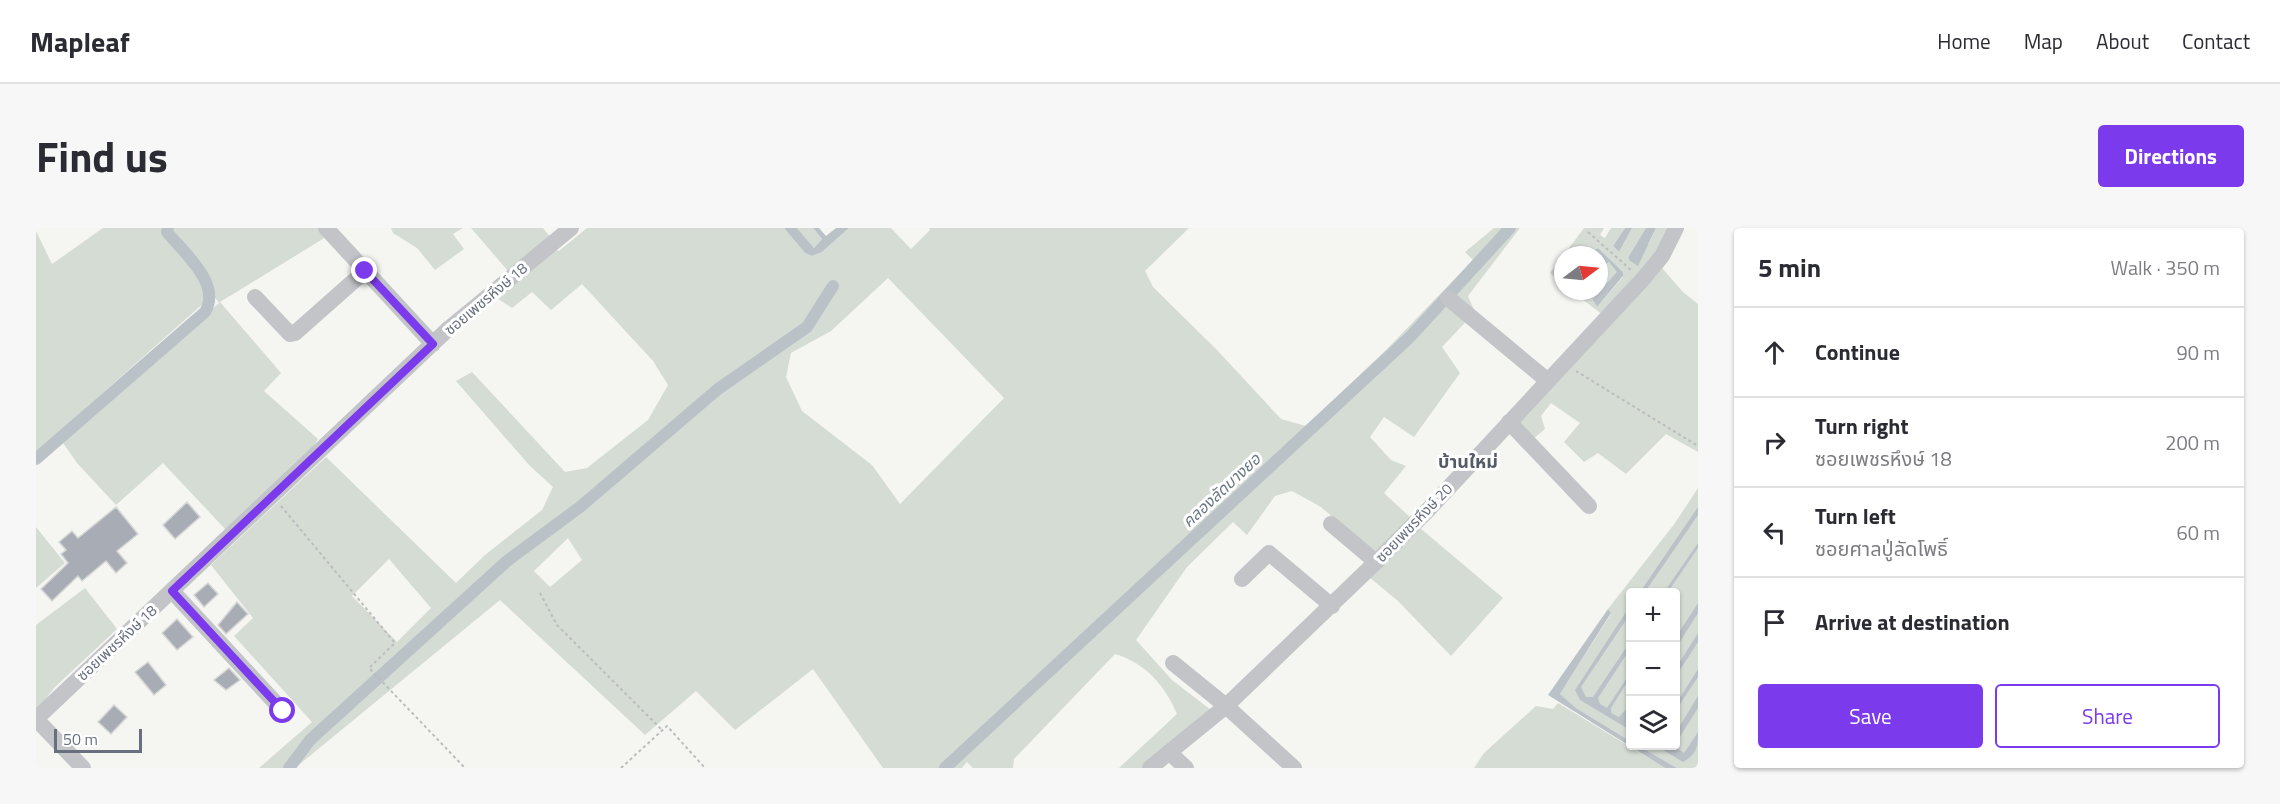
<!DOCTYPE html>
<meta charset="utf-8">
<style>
:root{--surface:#fff;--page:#f7f7f7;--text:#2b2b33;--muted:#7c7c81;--line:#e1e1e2;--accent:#7c3aed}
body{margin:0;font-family:"Titillium Web","Noto Sans Thai",sans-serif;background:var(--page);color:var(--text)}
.controls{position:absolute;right:18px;bottom:18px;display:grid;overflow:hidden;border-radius:6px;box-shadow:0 2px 4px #0004}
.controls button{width:54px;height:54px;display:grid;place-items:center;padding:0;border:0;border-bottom:2px solid var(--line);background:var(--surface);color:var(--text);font:30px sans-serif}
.compass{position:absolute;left:1518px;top:18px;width:54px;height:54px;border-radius:50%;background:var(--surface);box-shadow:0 2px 4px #0004;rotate:74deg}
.scale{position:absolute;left:18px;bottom:15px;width:88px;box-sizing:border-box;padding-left:6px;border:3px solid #687080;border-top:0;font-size:16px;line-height:21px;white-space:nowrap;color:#687080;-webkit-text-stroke:4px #fff;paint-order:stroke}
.stop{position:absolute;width:18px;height:18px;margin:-14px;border:4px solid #7c3aed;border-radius:50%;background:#fff}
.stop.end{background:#7c3aed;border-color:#fff;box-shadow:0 2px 6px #0008}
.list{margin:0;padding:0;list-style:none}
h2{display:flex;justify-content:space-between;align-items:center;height:78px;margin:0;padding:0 24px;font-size:26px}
h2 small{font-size:20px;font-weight:400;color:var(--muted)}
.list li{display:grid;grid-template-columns:39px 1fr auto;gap:18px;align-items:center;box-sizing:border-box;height:90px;padding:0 24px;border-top:2px solid var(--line)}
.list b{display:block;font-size:22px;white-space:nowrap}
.list p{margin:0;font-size:20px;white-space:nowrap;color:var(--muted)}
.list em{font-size:20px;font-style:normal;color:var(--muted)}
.actions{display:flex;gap:12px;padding:18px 24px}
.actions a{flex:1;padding:14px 0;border:2px solid var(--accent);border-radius:6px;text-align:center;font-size:21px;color:var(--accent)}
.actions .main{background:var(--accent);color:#fff}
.icon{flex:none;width:33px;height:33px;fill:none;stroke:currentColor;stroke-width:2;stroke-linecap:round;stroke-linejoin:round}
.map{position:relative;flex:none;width:1662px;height:540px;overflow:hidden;border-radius:6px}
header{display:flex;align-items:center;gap:36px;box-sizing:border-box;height:84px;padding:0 30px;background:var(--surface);border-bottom:2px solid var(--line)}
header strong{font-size:28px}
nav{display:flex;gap:33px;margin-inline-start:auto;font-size:21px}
.intro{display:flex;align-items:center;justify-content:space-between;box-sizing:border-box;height:144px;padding:0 36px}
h1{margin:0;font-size:42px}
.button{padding:15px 27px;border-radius:6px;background:var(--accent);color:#fff;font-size:21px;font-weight:700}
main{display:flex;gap:36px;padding:0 36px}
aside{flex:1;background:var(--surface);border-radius:6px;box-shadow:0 2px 4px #0004}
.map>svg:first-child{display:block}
</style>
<header>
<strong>Mapleaf</strong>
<nav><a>Home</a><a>Map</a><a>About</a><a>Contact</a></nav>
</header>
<div class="intro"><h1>Find us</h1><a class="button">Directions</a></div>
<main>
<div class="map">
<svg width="1662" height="540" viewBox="0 0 1662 540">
<rect width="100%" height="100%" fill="#f5f5f2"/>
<path fill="#d5dcd4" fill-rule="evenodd" d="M 67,0 L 282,0 L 290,9 L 184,74 L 245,145 L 228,163 L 282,211 L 269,231 L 191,303 L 127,235 L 80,277 L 41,235 L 25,212 L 183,75 L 168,55 L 169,74 L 0,224 L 0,3 L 16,36 Z
M 355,0 L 427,0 L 417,6 L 428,21 L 399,42 L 381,20 L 357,5 Z
M 435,0 L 507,0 L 515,10 L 472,43 Z
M 551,0 L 748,0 L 769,25 L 776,28 L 786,24 L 813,0 L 855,0 L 875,21 L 894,2 L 893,0 L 1153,0 L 1109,43 L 1117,59 L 1181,122 L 1245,191 L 1270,198 L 1350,122 L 1437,32 L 1429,24 L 1458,0 L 1484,0 L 1432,68 L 1439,84 L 1406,119 L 1424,145 L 1378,209 L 1348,189 L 1334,209 L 1355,232 L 1370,238 L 1348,265 L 1376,291 L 1340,326 L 1285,279 L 1256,263 L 1239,268 L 1211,307 L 1197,294 L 1151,339 L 1100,412 L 1136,452 L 1175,482 L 1124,540 L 1083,540 L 1141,486 C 1129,457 1109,435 1079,426 L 978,531 L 977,540 L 937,540 L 931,534 L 926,540 L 847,540 L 777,441 L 699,502 L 660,463 L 609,507 L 464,372 L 259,540 L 223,540 L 276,494 L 198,408 L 217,390 L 175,337 L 290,229 L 420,355 L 449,327 L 506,282 L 517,259 L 493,237 L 420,153 L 436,144 L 529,244 L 551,240 L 612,192 L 632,157 L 617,133 L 546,56 L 515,82 L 496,64 L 476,80 L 461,70 L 517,22 L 523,23 ZM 852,50 L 968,170 L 864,276 L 836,237 L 766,183 L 750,149 L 755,125 L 795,103 ZM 532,310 L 546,332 L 514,359 L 498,343 ZM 353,331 L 395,380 L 361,414 L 316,368 Z
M 761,0 L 777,0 L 786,11 L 778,20 Z
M 1548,0 L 1568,0 L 1564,7 L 1569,10 L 1575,0 L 1589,0 L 1577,18 L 1583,24 L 1596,0 L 1610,0 L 1593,28 L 1613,16 L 1620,0 L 1631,0 L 1618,33 L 1568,88 L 1536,63 L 1545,65 L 1563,63 L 1563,41 L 1573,34 L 1582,44 L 1556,71 L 1561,79 L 1587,49 L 1587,44 L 1562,20 L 1548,27 L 1528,27 Z
M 1527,28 L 1527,48 L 1520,47 L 1527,56 L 1514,45 Z
M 1626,40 L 1647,64 L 1662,76 L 1662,224 L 1630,206 L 1590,246 L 1562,225 L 1548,234 L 1528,214 L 1544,195 L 1515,175 L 1505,188 L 1509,201 L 1497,211 L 1480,195 Z
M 1662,260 L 1662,540 L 1641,540 L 1603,518 L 1640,518 L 1640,364 L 1594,364 L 1594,513 L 1540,480 L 1524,466 L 1575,386 L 1572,381 L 1639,295 Z
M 0,299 L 29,335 L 0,360 Z
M 1384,300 L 1467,370 L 1415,428 L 1362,373 L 1333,349 Z
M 49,360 L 81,401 L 18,460 L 0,484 L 0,397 Z
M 1522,475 L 1629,540 L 1438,540 L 1448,525 L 1500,478 L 1517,481 Z"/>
<path fill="#bbc2c7" d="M 748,0 L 761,0 L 778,20 L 786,11 L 777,0 L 783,0 L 790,8 L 800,0 L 813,0 L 786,24 L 776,28 L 769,25 Z
M 1589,0 L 1596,0 L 1583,24 L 1577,18 Z
M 1610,0 L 1620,0 L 1602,38 L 1593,32 L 1593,28 Z
M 1562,20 L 1587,44 L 1587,48 L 1561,79 L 1556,71 L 1581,44 L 1573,34 L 1563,41 L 1563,27 L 1548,27 Z
M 1662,279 L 1662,287 L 1609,364 L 1604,364 Z
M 1662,315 L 1662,320 L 1632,364 L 1628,364 Z
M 1662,375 L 1662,385 L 1640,420 L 1640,409 Z
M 1594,378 L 1594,386 L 1545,459 L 1550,469 L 1557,469 L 1594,414 L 1594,421 L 1562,470 L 1564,476 L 1571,480 L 1594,445 L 1594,450 L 1575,480 L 1575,485 L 1583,489 L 1594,477 L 1591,490 L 1594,502 L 1544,472 L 1539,462 Z
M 1572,381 L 1575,385 L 1524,466 L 1540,480 L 1594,513 L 1594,518 L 1603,518 L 1641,540 L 1629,540 L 1512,467 Z
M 1662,405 L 1662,414 L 1640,448 L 1640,440 Z
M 1662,441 L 1662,449 L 1640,482 L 1640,476 Z
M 1662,468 L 1662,480 L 1640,515 L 1640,504 Z
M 1662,504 C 1662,519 1661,526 1647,534 L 1621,518 L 1638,518 L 1648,525 Z"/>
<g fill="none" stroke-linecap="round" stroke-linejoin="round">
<path stroke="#bbc2c7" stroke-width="12" d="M 0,231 L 169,84 C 186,56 148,25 131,4 L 132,0
M 253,540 L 274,512 L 471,333 L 544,279 L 682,161 L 771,99 L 797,58
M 909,540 L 1374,109 L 1474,0"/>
</g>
<path fill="#a8acb4" stroke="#d6d7d5" stroke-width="1.5" d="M 151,274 L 164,289 L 139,311 L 127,297 Z
M 80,279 L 102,306 L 81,323 L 91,335 L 80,345 L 70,333 L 46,353 L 42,348 L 16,373 L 5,361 L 32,335 L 25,326 L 30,322 L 23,314 L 36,303 L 42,310 Z
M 172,355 L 182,366 L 168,379 L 158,367 Z
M 201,374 L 212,386 L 190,406 L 182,397 Z
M 141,391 L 157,409 L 141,422 L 126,405 Z
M 112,434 L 130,457 L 118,467 L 99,444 Z
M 193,440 L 204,452 L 190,462 L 178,452 Z
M 78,477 L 91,489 L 75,506 L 62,494 Z"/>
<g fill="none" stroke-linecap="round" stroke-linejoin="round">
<path stroke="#bbbcbf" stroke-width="2" stroke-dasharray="3 3" stroke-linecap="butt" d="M 1552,4 L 1595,42
M 1540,143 L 1662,218
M 245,278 L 359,415 L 333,440 L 429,540
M 504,365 L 521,397 L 627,503
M 585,540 L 631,498 L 669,540"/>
<path stroke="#c2c4c7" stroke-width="16" d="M 290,0 L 397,116
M 219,69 L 254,106 L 259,105 L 329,43
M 1412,70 L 1512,153
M 1473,194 L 1553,278
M 1295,296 L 1340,334
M 1206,351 L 1233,325 L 1296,378
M 136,363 L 247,483
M 1137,435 L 1190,478 L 1258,540
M 0,491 L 410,103 L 535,0
M 0,491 L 47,540
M 1133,524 L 1150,540
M 1114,540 L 1190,478 L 1340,334 L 1392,282 L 1607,51 L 1626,28 L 1640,0"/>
</g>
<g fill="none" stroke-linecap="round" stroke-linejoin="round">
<path stroke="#7c3aed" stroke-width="8" d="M 247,483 L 136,363 L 397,116 L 329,43"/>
</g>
<g text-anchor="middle" stroke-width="6" stroke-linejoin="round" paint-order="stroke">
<g font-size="15" fill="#687080" stroke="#fff">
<text transform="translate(450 71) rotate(-40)" y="5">ซอยเพชรหึงษ์ 18</text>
<text transform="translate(1378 295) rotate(-46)" y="5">ซอยเพชรหึงษ์ 20</text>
<text transform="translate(81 415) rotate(-43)" y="5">ซอยเพชรหึงษ์ 18</text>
</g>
<g font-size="16" font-style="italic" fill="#697783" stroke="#fff">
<text transform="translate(1185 262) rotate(-43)" y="6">คลองลัดบางยอ</text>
</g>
<g font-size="18" font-weight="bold" fill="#555b66" stroke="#fff">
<text x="1432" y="240">บ้านใหม่</text>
</g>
</g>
</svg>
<div class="controls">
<button>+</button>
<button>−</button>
<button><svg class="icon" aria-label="layers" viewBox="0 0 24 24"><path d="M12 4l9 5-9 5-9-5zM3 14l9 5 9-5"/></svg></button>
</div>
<svg class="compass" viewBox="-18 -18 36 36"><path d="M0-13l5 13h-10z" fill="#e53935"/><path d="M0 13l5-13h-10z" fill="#7c7c81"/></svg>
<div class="scale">50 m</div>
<div class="stop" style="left:247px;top:483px"></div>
<div class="stop end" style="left:329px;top:43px"></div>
</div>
<aside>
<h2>5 min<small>Walk · 350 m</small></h2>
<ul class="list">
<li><svg class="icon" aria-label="ahead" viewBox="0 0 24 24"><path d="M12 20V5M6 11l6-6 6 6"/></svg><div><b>Continue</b></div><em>90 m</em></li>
<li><svg class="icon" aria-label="right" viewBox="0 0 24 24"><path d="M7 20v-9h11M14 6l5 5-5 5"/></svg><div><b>Turn right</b><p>ซอยเพชรหึงษ์ 18</p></div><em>200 m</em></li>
<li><svg class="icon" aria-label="left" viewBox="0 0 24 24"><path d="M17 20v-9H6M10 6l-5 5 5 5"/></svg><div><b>Turn left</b><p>ซอยศาลปู่ลัดโพธิ์</p></div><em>60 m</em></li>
<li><svg class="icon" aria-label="arrive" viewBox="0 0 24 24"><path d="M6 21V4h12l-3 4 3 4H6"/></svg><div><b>Arrive at destination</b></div></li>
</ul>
<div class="actions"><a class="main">Save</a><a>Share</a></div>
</aside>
</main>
